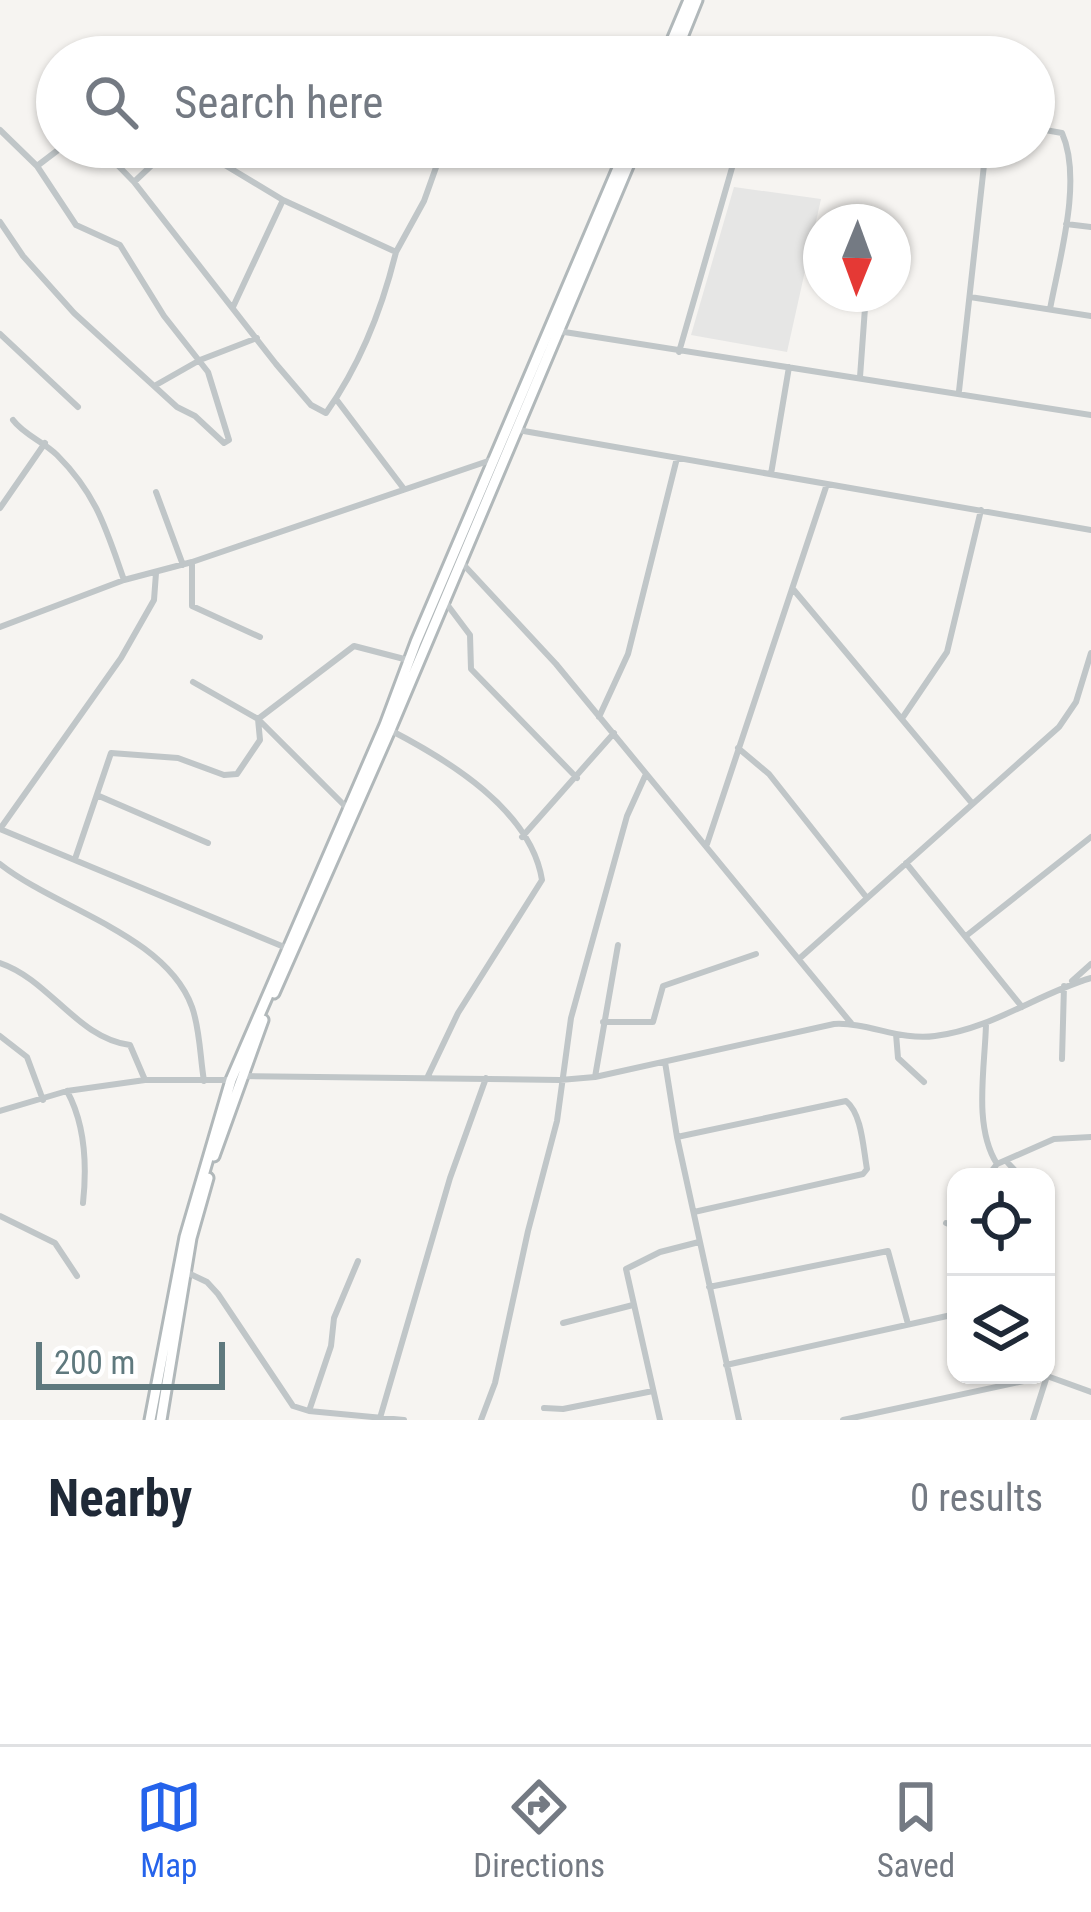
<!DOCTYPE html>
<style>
:root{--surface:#fff;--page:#f6f6f7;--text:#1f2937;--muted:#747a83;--line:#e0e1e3;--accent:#2563eb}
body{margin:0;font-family:"Roboto Condensed",sans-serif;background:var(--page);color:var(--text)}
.controls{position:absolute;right:36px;bottom:36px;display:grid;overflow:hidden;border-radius:24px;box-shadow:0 3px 9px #0004}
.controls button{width:108px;height:108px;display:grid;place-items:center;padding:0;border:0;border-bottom:3px solid var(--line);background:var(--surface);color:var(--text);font:60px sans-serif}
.compass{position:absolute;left:803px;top:204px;width:108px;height:108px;border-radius:50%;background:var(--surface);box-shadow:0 3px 9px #0004;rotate:181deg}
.scale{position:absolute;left:36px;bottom:30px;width:189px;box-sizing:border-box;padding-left:12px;border:6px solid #5f797e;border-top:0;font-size:33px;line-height:42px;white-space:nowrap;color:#5f797e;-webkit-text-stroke:9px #fff;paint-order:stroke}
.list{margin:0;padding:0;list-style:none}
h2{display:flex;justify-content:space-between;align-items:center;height:156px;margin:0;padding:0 48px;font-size:51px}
h2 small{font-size:39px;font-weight:400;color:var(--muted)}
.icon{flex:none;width:66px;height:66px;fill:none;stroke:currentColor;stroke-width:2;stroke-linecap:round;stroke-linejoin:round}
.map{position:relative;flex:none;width:1091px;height:1420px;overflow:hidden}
.search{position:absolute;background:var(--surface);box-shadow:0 3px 9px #0004;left:36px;right:36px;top:36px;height:132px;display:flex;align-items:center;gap:30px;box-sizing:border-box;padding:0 42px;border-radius:66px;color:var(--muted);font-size:45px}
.sheet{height:324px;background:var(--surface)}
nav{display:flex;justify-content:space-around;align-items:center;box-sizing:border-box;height:168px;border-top:3px solid var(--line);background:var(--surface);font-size:33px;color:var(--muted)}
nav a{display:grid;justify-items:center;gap:6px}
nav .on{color:var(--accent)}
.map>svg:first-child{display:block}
</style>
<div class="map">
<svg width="1091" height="1420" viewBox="0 0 1091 1420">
<rect width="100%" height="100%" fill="#f6f4f1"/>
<path fill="#e6e6e5" d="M 734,187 L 821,199 L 787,352 L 691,335 Z"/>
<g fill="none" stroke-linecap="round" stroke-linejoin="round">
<g stroke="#b1b8ba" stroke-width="15">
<path id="major" d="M 665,57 L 689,0
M 674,57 L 697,0
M 274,993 L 390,730 L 636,147
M 214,1156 L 263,1020
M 150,1420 L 185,1237 L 231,1080 L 385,725 L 416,642 L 627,147
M 161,1420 L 191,1238 L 208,1178"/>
</g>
<path stroke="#c0c6c8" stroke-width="6" d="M 1034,128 L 1062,133 C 1083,180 1059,260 1050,309
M 0,130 L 37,166 L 76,225 L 120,245 L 164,316 L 208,372 L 229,440 L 224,443 L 195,416 L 177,407 L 74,313 L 23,256 L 0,222
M 100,147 L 134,182
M 171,147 L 134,182 L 276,364 L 311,405 L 326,413 C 360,365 382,309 396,252 L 283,200 L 195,147
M 37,166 L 62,147
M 1066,224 L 1091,227
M 396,252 L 424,201 L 439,159
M 970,297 L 1091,316
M 233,307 L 283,200
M 558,331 L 1091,415
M 0,334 L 78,407
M 679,352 L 738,147
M 860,377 L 866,294
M 156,385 L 200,360 L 257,338
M 959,391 L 986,147
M 336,399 L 404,489
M 13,420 C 24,435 43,441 57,455 C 97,495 106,529 124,580
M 518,430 L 1091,530
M 771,474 L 789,367
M 156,492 L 183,565
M 0,508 L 45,443
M 192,562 L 192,606 L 260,637
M 463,564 L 556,664 L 851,1023
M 156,573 L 154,600 L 121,658 L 0,829 L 289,949
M 793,589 L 971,802
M 446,603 L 470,635 L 471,669 L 577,778
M 0,627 L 124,580 L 192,562 L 494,459
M 193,682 L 258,719 L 348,809
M 599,717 L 628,654 L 677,458
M 903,717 L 947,652 L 981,510
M 258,719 L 354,646 L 408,660
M 390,730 C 448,760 531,810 542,880 L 458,1013 L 428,1076
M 738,748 L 769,774 L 867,898
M 99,796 L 208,843
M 522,837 L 614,733
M 707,844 L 827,484
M 75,859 L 111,753 L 178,758 L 224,775 L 237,774 L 260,740 L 258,719
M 906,863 L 1022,1007
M 0,864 C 57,909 166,935 192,1007 C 200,1029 200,1057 204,1081
M 966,936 L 1091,837
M 800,958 L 1059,727 L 1076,702 L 1091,653
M 0,963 C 50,980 77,1038 130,1045 L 145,1080
M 1072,981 L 1091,964
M 603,1022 L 653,1022 L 663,986 L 756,954
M 986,1024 C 985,1068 973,1126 997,1164
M 896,1034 L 898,1058 L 924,1082
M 0,1036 L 27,1057 L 43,1100
M 1062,1059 L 1064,986
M 665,1062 L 677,1137 L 739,1420
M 244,1076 L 560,1080 L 595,1077 L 834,1024 C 868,1022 900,1041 935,1036 C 992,1029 1037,994 1091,978
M 595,1077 L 618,945
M 67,1091 C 85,1124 87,1166 83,1203
M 0,1111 L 67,1091 L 145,1080 L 231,1080
M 677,1137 L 846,1101 C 862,1114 863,1147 867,1169 L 863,1174 L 694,1212
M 1008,1163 L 1021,1177
M 987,1177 L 997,1164 L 1054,1139 L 1091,1137
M 0,1216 L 55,1243 L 77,1276
M 946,1223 L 956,1227
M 186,1272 L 207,1282 L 218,1294 L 293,1406 L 309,1411 L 404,1420
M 709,1287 L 888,1251 L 908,1324
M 563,1323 L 633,1305
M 726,1365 L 956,1314
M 544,1408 L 563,1409 L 653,1391
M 309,1411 L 331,1346 L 334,1318 L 358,1261
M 380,1418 L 450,1178 L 486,1078
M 481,1420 L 495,1383 L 528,1231 L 557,1121 L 571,1018 L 627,816 L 646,774
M 660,1420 L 626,1269 L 660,1252 L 699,1242
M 843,1420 L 1047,1376 L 1091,1392
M 1033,1420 L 1047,1376 L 1046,1351"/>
<use href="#major" stroke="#fff" stroke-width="9"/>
</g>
</svg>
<div class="controls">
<button><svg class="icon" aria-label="locate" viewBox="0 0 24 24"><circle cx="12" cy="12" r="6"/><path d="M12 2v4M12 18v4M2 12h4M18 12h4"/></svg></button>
<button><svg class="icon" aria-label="layers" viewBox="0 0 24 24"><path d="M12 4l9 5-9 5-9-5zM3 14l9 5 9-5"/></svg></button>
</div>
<svg class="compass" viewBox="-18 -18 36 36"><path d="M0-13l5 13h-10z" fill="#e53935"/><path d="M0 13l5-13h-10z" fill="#747a83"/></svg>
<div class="scale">200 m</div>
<div class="search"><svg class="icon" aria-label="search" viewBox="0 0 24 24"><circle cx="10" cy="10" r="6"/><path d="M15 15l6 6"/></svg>Search here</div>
</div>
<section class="sheet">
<h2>Nearby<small>0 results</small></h2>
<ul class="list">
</ul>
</section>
<nav>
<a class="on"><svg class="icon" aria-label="map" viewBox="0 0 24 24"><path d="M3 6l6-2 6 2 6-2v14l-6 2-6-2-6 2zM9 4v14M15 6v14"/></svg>Map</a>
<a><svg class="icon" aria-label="directions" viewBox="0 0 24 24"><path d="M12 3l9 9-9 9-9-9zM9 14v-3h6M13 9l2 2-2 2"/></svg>Directions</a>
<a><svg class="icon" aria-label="saved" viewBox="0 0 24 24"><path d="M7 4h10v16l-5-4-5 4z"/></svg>Saved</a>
</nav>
